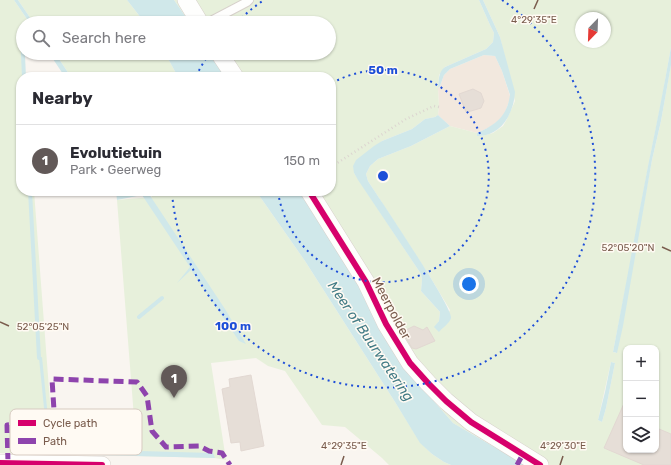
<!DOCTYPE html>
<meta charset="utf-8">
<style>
:root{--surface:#fff;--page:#f2f2f3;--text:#2b2b33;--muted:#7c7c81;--line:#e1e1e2;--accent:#625958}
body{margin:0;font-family:Rubik,sans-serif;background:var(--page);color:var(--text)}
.controls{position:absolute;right:12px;bottom:12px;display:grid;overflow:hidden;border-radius:8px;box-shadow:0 1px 3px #0004}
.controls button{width:36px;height:36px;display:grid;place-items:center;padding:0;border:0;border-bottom:1px solid var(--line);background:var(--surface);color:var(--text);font:20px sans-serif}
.compass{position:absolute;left:575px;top:12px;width:36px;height:36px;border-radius:50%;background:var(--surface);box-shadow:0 1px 3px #0004;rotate:203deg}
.you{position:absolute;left:469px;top:284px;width:14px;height:14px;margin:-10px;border:3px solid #fff;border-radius:50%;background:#1a73e8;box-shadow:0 0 0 6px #1a73e833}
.badge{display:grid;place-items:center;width:26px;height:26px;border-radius:50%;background:var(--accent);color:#fff;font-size:13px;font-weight:700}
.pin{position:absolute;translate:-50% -33px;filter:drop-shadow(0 1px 2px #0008)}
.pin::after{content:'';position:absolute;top:21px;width:14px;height:12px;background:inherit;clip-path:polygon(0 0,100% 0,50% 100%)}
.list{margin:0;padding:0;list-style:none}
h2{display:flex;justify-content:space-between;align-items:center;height:52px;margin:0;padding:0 16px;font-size:17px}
h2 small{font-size:13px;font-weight:400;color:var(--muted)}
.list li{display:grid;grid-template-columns:26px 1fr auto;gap:12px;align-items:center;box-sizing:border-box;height:72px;padding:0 16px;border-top:1px solid var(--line)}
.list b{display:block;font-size:15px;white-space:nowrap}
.list p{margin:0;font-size:13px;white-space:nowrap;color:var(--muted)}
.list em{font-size:13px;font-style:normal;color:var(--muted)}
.icon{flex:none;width:22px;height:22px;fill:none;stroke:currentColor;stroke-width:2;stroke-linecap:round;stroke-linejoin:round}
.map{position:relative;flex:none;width:671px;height:465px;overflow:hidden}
.search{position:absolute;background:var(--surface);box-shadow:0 1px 3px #0004;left:16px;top:16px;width:320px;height:44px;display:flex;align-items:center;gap:10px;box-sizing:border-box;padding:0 14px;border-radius:22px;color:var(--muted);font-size:15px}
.panel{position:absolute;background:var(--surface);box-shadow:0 1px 3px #0004;left:16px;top:72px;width:320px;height:124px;border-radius:16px}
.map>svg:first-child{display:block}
</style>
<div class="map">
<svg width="671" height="465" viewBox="0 0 671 465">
<rect width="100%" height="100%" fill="#f9f5f0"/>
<path fill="#f2e8de" d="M 484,55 L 495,56 L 502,71 L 510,96 L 510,99 L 504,115 L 501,119 L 490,127 L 477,133 L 450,126 L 438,115 L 439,107 L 438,88 L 440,86 L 444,75 L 450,69 Z"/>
<path fill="#e7f0db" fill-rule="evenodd" d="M 0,0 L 14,0 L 29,22 L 31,19 L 18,0 L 127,0 L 145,23 L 23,23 L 23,33 L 22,35 L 25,77 L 21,77 L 21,191 L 34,191 L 54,455 L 0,453 Z
M 174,0 L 479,0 L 490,25 L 494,33 L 493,42 L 486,49 L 445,67 L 439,75 L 438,88 L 439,107 L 438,115 L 435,117 L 425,119 L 412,129 L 382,141 L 354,173 L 421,274 L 422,280 L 421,291 L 440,312 L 439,321 L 437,324 L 439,331 L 450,310 L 432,280 L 368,181 L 366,174 L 370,166 L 378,159 L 411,146 L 450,126 L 477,133 L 477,136 L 482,136 L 493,133 L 503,126 L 507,119 L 515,101 L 500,37 L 483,0 L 671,0 L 671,47 L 662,98 L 648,167 L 626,286 L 613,352 L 616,353 L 652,160 L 661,121 L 671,64 L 671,465 L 525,465 L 453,423 L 419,384 L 356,281 L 300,191 L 331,191 L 331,77 L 225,77 L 209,53 L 329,53 L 329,23 L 190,23 ZM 581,18 L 605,18 L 605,42 L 581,42 ZM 626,348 L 656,348 L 656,450 L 626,450 ZM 611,362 L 615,363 L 606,408 L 602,422 L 598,420 Z
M 55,53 L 165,53 L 178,77 L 71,77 Z
M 148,191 L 256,191 L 305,261 L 395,402 L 420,442 L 432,454 L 444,462 L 451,465 L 389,465 L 382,458 L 345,427 L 322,425 L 285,371 L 268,366 L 256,358 L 211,363 L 226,460 L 215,458 L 137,456 L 117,200 L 152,197 Z"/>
<path fill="#d0e8ea" d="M 14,0 L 18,0 L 31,19 L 29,22 Z
M 127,0 L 174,0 L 190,23 L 145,23 Z
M 479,0 L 483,0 L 500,37 L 515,92 C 514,113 501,137 477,136 L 477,133 C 495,125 507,117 510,95 L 502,71 L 495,56 L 484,55 L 450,69 L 444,75 L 440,86 L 438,88 C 439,80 438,72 445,67 L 486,49 L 493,42 L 494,33 L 490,25 Z
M 671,47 L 671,65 L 661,121 L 652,160 L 623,326 L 617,353 L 613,352 C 625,290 636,228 648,166 C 656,127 664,87 671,47 Z
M 49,53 L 55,53 L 71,77 L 65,77 Z
M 165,53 L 209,53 L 225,77 L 178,77 Z
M 438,115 L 450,126 L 411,146 L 378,159 L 370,166 L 366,174 L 368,181 C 379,198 453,307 451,318 C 450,323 442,328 439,332 L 434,327 L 439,321 L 440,312 L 421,291 L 422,280 L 421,274 L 358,180 L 354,173 L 353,166 L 356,160 L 374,146 L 382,141 L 412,129 L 425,119 L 435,117 Z
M 116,191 L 147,191 L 225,309 L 246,344 L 239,341 L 191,270 L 177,283 L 190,267 L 142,195 L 117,200 Z
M 256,191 L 300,191 L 356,281 L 419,384 L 453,423 L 525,465 L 451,465 L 444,462 L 432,454 L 420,443 L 395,402 L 305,261 Z
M 42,357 L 48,418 L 45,418 L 39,358 Z
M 611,362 L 615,363 L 606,408 L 602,422 L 598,420 L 605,392 Z
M 46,429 L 49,429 L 50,448 L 131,451 L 133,433 L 137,434 L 140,451 L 213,453 L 215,458 L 11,453 L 13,449 L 44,449 Z"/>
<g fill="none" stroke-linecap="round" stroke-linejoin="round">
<path stroke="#d0e8ea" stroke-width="4" d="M 22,34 L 24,77
M 30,191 L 39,358
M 139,317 L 162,298"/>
</g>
<path fill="#e6ded7" stroke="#e2d8d2" d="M 473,89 L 481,93 L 484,101 L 481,108 L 471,111 L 466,112 L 459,94 Z
M 414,326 L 423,330 L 427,327 L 435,341 L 416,349 L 412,348 L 405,336 L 406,330 Z
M 251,375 L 264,446 L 241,451 L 240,442 L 231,443 L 222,389 L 230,387 L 229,379 Z
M 626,399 L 626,450 L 656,450 L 656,436 L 659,429 L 671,434 L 671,465 L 644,465 L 604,448 Z"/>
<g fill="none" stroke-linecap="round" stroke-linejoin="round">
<g stroke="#d7d1cb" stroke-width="10">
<path id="lane" d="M 207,23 L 247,2 L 249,0"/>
</g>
<g stroke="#d7d1cb" stroke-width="18">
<path id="street" d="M 186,0 L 200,23
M 219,53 L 235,77
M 309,191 L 366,282 L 386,324 L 410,363 L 428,383 L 446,401 L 471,422 L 540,465
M 0,463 L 102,465"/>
</g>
<path stroke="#dcd5d0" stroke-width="2.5" stroke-dasharray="1 3" stroke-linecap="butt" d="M 331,167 L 406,119 L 434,106 L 439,107"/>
<use href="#lane" stroke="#fefefd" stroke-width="8"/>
<use href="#street" stroke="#fefefd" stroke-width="17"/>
<path stroke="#8e44ad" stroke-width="5" stroke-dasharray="10 5" stroke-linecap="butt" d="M 8,463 L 7,425 L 36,423 L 55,426 L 52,379 L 137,382 L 147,396 L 152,431 L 166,447 L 199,446 L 209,451 L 222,453 L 230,465
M 517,465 L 523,454"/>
<g stroke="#fffaf3" stroke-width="8">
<path id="cycleway" d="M 309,191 L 366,282 L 386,324 L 410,363 L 428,383 L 446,401 L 471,422 L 540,465
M 0,463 L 102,465"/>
</g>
<use href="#cycleway" stroke="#d6006c" stroke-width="6"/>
</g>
<path fill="none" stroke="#7a5c4d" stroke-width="1.5" d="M 534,9 L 538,0M 662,247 L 671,251M 0,322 L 9,326M 341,465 L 344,456M 560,465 L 563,456"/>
<g fill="none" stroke="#1d4ed8" stroke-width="2" stroke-dasharray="2 4">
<path d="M332 83A106 106 0 1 1 278 192"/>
<path d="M196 76A212 212 0 0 1 209 54M237 22A212 212 0 0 1 264 0M502 0A212 212 0 1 1 172 193"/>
</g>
<g text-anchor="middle" stroke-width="3" stroke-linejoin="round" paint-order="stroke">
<g font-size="13" fill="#7a5c4d" stroke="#fffaf3">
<text transform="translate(392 308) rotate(62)" y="5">Meerpolder</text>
</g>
<g font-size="14" font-style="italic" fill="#437c86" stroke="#fffaf3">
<text transform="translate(371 341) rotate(56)" y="5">Meer of Buurwatering</text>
</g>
</g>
<rect x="10" y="409" width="132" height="46" rx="6" fill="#fffaf3" stroke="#d7cbc1" stroke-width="1"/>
<rect x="18" y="420" width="18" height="6" fill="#d6006c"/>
<rect x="18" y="438" width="18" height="6" fill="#8e44ad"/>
<g font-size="11" fill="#7a5c4d">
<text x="43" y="427">Cycle path</text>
<text x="43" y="445">Path</text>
</g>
<g font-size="10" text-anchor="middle" fill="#7a5c4d" stroke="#fffaf3" stroke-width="3" stroke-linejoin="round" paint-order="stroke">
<text x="534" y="23">4°29'35"E</text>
<text x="628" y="251">52°05'20"N</text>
<text x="43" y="330">52°05'25"N</text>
<text x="344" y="449">4°29'35"E</text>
<text x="563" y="449">4°29'30"E</text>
</g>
<circle cx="383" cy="176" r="6" fill="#1d4ed8" stroke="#fffaf3" stroke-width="2"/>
<g font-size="12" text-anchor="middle" font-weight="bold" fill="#1d4ed8" stroke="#fffaf3" stroke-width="3" stroke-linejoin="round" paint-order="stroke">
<text x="383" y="74">50 m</text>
<text x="233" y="330">100 m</text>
</g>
</svg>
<div class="controls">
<button>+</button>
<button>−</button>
<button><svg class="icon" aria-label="layers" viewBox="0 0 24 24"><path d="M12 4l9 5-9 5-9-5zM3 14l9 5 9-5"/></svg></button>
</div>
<svg class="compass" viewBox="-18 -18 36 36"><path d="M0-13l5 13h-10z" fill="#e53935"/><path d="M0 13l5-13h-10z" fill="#7c7c81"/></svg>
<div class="you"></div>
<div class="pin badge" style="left:174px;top:398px">1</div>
<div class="search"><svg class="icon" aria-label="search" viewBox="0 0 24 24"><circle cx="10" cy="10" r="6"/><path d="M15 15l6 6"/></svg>Search here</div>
<section class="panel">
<h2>Nearby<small></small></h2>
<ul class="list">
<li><span class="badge">1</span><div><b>Evolutietuin</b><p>Park · Geerweg</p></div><em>150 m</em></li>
</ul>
</section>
</div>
